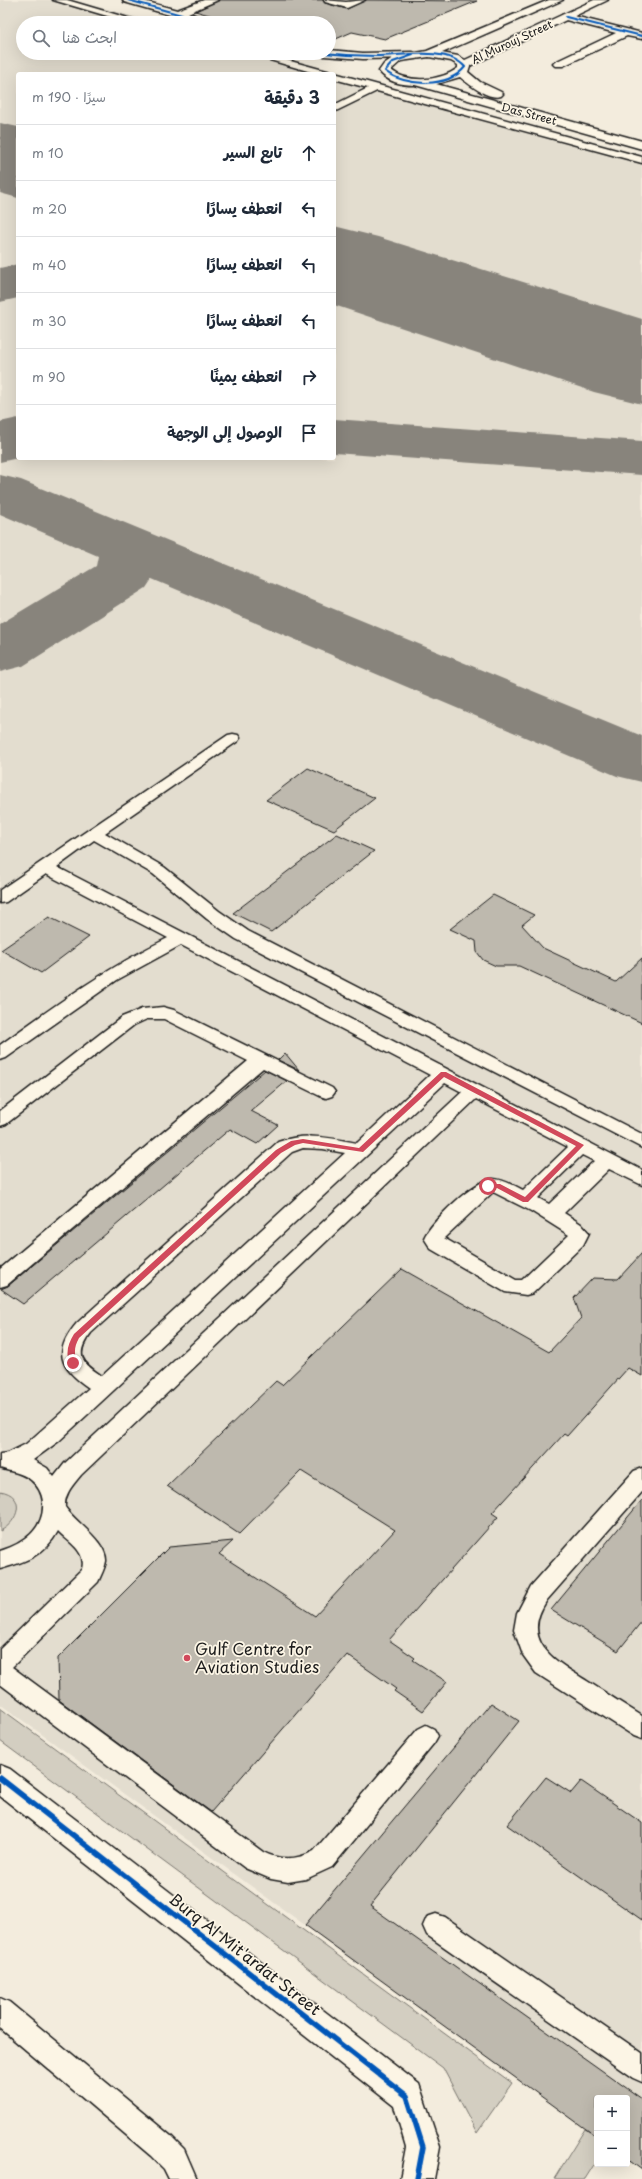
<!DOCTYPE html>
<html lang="ar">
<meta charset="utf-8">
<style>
:root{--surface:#fff;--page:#f6f6f7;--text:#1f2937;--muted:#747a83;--line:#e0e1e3}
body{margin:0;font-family:"Playpen Sans","Playpen Sans Arabic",sans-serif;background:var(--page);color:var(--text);direction:rtl}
.controls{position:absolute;right:12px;bottom:12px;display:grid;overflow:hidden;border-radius:4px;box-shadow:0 4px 16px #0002}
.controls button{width:36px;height:36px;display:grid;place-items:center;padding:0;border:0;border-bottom:1px solid var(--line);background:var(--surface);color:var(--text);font:20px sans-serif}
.stop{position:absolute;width:12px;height:12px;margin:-9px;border:3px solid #d1495b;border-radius:50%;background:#fff}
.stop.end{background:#d1495b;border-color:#fff;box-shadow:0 1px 4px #0008}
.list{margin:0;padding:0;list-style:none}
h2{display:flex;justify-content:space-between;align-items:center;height:52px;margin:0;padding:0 16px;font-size:17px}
h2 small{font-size:13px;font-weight:400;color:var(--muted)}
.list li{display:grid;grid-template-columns:26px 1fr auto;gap:12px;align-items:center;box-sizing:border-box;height:56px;padding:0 16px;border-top:1px solid var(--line)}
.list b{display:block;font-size:15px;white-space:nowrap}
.list em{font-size:13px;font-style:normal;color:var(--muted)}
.icon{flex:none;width:22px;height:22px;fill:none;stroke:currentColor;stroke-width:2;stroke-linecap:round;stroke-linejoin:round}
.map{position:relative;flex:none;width:642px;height:2179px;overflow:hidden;direction:ltr}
.search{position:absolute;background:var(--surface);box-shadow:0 4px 16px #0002;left:16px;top:16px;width:320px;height:44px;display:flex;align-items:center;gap:10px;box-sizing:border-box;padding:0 14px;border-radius:22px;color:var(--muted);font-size:15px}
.panel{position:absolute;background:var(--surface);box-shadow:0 4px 16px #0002;left:16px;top:72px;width:320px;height:388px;border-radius:4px;direction:rtl}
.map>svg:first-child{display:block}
</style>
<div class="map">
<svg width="642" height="2179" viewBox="0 0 642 2179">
<rect width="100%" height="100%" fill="#f3ecdd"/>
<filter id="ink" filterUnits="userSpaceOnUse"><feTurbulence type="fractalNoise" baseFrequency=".025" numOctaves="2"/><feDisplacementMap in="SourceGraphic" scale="8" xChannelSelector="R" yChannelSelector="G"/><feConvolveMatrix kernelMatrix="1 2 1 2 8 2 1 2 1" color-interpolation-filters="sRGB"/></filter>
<g filter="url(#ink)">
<path fill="#e3ddcf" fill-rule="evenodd" d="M 0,0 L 73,0 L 158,23 L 23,23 L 23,53 L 268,53 L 642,155 L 642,2170 L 627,2098 L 597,2098 L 597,2137 L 0,1704 ZM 18,74 L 334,74 L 334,458 L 18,458 Z"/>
<path fill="#d3cec1" stroke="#78756e" d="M 0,1491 C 27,1495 19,1522 0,1531 Z
M 0,1708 L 512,2083 L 477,2133 L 443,2068 L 0,1741 Z
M 585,2129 L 597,2137 L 597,2160 L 585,2179 L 554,2179 Z"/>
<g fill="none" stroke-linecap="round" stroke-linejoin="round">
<path fill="#88847c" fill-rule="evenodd" d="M 18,264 L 18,298 L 0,302 L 0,268 Z
M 18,418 L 18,458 L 0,462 L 0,422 Z
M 334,419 L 642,441 L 642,475 L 334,453 Z
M 0,475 L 21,480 L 642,736 L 642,782 L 617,776 L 152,579 L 146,588 L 23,666 L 0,672 L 0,624 L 96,566 L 98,556 L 0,514 Z"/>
<path fill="#88847c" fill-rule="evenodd" d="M 0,123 L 18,127 L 18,198 L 0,193 Z
M 334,226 L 378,237 L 642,319 L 642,404 L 594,392 L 334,305 Z"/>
</g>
<path fill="#beb9ae" stroke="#1c1c1c" d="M 219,0 L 323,0 L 325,3 L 347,9 L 366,0 L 477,1 L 385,39 L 352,32 L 329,42 L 329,23 L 237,23 L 195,11 Z
M 308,768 L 375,798 L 334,830 L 266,800 Z
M 337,834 L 374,851 L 271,932 L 233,913 Z
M 493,895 L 534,915 L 522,925 L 543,948 L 616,982 L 642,958 L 642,1023 L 519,966 L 496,966 L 483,960 L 477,952 L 476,941 L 450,929 Z
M 49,917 L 89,937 L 41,973 L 1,950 Z
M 285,1053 L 299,1070 L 278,1060 Z
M 265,1070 L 287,1081 L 251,1111 L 278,1125 L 257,1144 L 230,1129 L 23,1304 L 1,1289 L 8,1286 Z
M 642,1253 L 642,1376 L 628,1368 L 567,1436 L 564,1434 L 492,1513 L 498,1517 L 389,1640 L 415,1658 L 413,1660 L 447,1682 L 423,1711 L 394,1691 L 396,1689 L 347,1655 L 211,1812 L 59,1700 L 58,1658 L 169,1547 L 233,1541 L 219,1554 L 315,1616 L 395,1530 L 301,1471 L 239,1534 L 167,1486 L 276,1381 L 282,1385 L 402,1269 L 549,1352 L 581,1318 L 574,1298 L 593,1278 L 618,1279 Z
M 642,1500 L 642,1621 L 618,1651 L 551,1610 Z
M 491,1703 L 519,1721 L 370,1906 L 642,2099 L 642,2170 L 627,2159 L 627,2098 L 597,2098 L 597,2137 L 305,1925 Z
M 546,1777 L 571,1793 L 581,1781 L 642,1823 L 642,1920 L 507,1825 Z"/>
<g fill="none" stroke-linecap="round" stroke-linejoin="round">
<g stroke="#1c1c1c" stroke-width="3">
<path id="lane" d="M 53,0 L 67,0 L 145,23 L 131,23 Z
M 246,53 L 261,53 L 642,157 L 642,163 L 377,91 L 334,112 L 334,105 L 368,88 L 334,79 L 334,74 L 318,74 Z
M 233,734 L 238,735 L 240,738 L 238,741 L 105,833 L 164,867 L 219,911 L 248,931 L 642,1134 L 642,1148 L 236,939 L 207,919 L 153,874 L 94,840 L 57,867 L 642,1170 L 642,1185 L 609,1169 L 564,1213 L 581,1224 L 589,1233 L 583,1245 L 533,1293 L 526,1295 L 505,1292 L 431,1249 L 424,1238 C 432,1221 473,1181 492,1179 C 501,1178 515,1186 523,1190 L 568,1147 L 476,1099 L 81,1475 C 73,1485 64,1494 65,1507 C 75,1522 107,1542 106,1561 C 105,1568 101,1575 98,1582 L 12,1667 L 263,1852 C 280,1861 297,1860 314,1851 L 418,1729 L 426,1725 L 434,1729 L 438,1736 L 434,1743 L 332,1867 L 306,1879 L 288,1882 L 271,1879 L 245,1868 L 0,1684 L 0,1649 L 82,1569 C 87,1551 68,1542 58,1531 C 45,1555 25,1562 0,1569 L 0,1551 C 23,1544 45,1529 43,1502 C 42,1493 38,1486 31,1480 C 21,1472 11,1472 0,1468 L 0,1454 L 8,1453 L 26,1444 L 89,1388 C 59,1368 53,1351 77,1323 L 278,1142 C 306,1132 329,1138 357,1143 L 430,1075 L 181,945 L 117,980 L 6,1058 L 0,1060 L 0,1045 C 54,1006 108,967 168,938 L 46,874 L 6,902 L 0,903 L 0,890 L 228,735 ZM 445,1083 L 462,1092 L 65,1463 L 54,1477 L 47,1468 L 33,1460 L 59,1441 ZM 303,1148 L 323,1149 L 345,1153 L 102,1376 C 82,1363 74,1355 91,1333 L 292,1152 ZM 582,1155 L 594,1161 L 549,1204 L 538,1198 ZM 493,1192 L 531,1211 L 569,1235 L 522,1280 L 516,1280 L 444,1238 Z
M 163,1007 L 174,1010 L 332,1088 L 335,1092 L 332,1096 L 326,1098 L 320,1096 L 263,1068 L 7,1285 L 0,1287 L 0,1269 L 248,1061 L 164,1019 L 147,1019 L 134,1025 L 6,1124 L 0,1126 L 0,1111 L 122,1017 L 142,1009 Z
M 642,1468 L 642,1492 L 547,1600 C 519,1642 555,1661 587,1681 C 606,1693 624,1705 642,1716 L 642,1739 L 634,1736 L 536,1673 L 523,1655 L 514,1630 L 517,1613 L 531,1586 L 634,1471 Z
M 436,1914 L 445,1917 L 642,2053 L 642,2082 L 633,2078 L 427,1935 L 423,1926 L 427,1917 Z
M 0,1998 L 9,2002 L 171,2136 L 184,2149 L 197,2179 L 169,2179 L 164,2169 L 151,2156 L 0,2028 Z"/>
</g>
<g stroke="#1c1c1c" stroke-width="3">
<path id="street" d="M 123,0 L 140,0 L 177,10 L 204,0 L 218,0 L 188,13 L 214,21 L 215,23 L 198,23 L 124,2 Z
M 324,0 L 346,2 L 365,0 L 347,8 L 325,2 Z
M 566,14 L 642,33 L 642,39 L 627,36 L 563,66 L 555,66 L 553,64 L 555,62 L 616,33 L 562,19 L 561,17 L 562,15 Z
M 329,50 L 363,53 L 413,52 L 419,55 L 413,58 L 363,59 L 324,56 L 318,53 L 329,53 Z
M 0,1765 L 10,1769 L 419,2084 L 440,2147 L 434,2179 L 400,2179 L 406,2147 L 394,2106 L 0,1796 Z"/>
</g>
<g stroke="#1c1c1c" stroke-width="3">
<path id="secondary" d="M 549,0 L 563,0 L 442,53 L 458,56 L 465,60 L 594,0 L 608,0 L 470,66 L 468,72 L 480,82 L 501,92 L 503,94 L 501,96 C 488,100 470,85 460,77 L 436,84 L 642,141 L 642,149 L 415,85 C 402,85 387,82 379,71 L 384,64 L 394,57 L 427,51 ZM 429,57 L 451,61 L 458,65 L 458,68 C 441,81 408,84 391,70 L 401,61 Z"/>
</g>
<use href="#lane" fill="#fcf5e5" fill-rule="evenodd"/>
<use href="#street" fill="#fcf5e5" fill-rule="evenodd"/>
<use href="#secondary" fill="#fcf5e5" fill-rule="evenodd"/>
<g stroke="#fcf5e5" stroke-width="3.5">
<path id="cycleway-far1" d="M 128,0 L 210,23
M 566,17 L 642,36
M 324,53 C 341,55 359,56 376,56 C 402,56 447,46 465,67 C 448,88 405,87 385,71 L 393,62 L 413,55"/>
</g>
<g stroke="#fcf5e5" stroke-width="8">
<path id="cycleway" d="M 0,1778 L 407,2096 L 423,2147 L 417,2179"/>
</g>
<use href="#cycleway-far1" stroke="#0057b8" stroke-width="2"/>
<use href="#cycleway" stroke="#0057b8" stroke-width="5.5"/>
</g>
</g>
<path fill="#d1495b" d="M 441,1072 L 446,1072 L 584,1145 L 528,1202 L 523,1202 L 497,1188 L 485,1188 L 485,1184 L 500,1184 L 525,1197 L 576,1146 L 444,1077 L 363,1152 L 303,1143 L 295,1145 L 281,1153 L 79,1338 C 74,1347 74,1353 77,1363 L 75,1365 L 70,1365 C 65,1353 68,1344 74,1334 L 276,1150 L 291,1141 L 303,1139 L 359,1148 Z"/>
<circle fill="#d1495b" stroke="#fcf5e5" stroke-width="1.5" cx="187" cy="1658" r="4"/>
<g text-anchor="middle" stroke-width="3.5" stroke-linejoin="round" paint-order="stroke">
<g font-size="11" fill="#1c1c1c" stroke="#fcf5e5">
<text transform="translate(512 42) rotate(-25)" y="4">Al Murouj Street</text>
<text transform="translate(529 114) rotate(15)" y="4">Das Street</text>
</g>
<g font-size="16" fill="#1c1c1c" stroke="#fcf5e5" text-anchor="start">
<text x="195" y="1655">Gulf Centre for<tspan x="195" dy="18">Aviation Studies</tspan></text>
</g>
<g font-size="16" fill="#1c1c1c" stroke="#fcf5e5">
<text transform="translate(245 1954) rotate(38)" y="6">Burq Al Mit'ardat Street</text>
</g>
</g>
</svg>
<div class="controls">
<button>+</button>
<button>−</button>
</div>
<div class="stop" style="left:488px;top:1186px"></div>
<div class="stop end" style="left:73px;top:1363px"></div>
<div class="search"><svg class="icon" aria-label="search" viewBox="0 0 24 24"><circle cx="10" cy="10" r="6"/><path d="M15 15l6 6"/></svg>ابحث هنا</div>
<section class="panel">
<h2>3 دقيقة<small>سيرًا · 190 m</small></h2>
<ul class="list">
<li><svg class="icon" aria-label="ahead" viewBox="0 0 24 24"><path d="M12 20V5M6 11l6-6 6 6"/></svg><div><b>تابع السير</b></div><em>10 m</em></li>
<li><svg class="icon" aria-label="left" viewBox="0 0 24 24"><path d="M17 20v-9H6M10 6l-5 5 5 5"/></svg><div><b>انعطف يسارًا</b></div><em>20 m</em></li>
<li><svg class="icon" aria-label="left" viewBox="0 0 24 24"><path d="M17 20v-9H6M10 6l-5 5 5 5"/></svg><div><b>انعطف يسارًا</b></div><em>40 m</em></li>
<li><svg class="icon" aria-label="left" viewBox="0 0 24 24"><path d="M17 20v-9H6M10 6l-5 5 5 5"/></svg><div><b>انعطف يسارًا</b></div><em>30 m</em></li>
<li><svg class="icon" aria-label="right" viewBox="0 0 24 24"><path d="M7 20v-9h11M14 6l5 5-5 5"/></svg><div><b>انعطف يمينًا</b></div><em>90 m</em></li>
<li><svg class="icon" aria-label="arrive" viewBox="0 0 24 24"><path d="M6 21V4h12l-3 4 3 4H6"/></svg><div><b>الوصول إلى الوجهة</b></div></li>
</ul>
</section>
</div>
